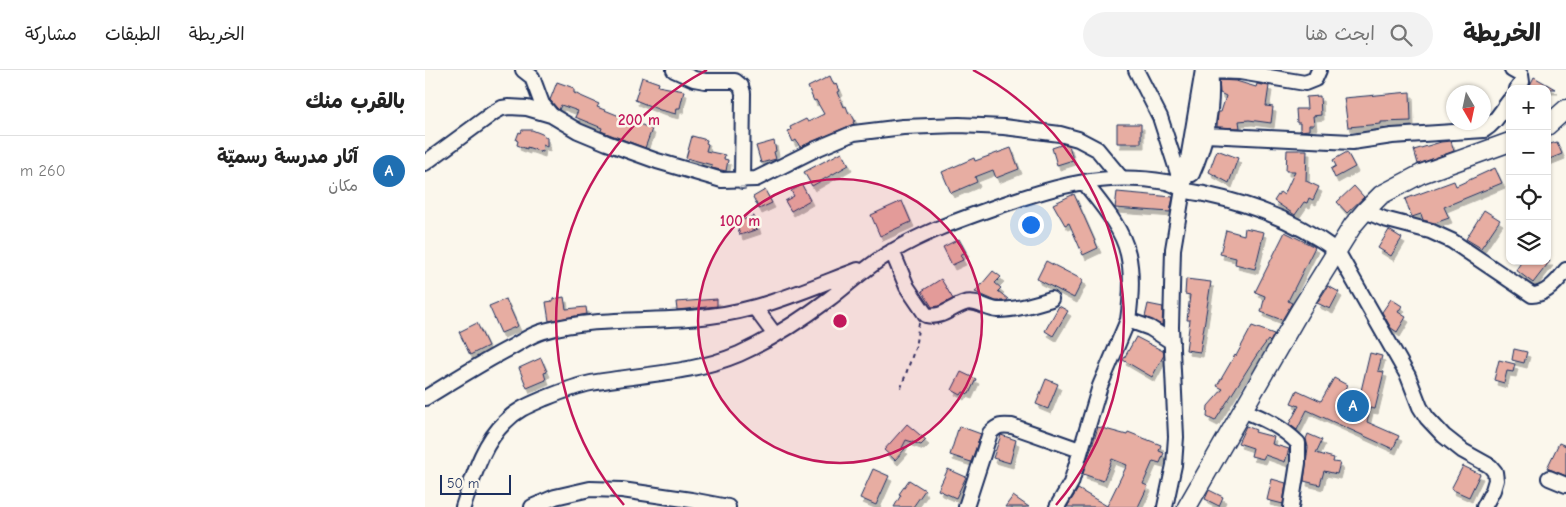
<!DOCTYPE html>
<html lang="ar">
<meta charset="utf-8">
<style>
:root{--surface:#fff;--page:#f2f2f2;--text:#222;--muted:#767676;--line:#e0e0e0;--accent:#1f6fb2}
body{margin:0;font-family:"Comic Neue","Playpen Sans Arabic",sans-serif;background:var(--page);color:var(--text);direction:rtl}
.controls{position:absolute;right:15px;top:15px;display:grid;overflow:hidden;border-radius:10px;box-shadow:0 1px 4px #0004}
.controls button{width:45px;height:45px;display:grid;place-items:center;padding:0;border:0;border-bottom:1px solid var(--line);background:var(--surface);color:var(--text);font:25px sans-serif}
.compass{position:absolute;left:1021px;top:15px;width:45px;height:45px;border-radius:50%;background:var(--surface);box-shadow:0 1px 4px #0004;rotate:171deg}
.scale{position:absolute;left:15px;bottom:12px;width:71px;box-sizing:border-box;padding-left:5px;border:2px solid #1b2f5e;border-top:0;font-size:14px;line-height:18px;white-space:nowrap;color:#1b2f5e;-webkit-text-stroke:4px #fbf7ec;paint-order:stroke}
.you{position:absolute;left:605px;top:154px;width:18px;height:18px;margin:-12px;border:4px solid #fff;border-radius:50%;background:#1a73e8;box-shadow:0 0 0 8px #1a73e833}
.badge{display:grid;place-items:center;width:32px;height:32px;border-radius:50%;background:var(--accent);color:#fff;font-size:16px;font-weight:700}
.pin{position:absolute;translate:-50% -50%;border:2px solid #fff;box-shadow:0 1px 5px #0006}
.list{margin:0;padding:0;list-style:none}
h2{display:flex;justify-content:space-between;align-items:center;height:65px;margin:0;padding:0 20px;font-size:21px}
h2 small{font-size:16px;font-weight:400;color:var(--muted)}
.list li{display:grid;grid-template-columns:32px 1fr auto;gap:15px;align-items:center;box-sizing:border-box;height:70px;padding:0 20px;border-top:1px solid var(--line)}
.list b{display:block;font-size:19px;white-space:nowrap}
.list p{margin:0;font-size:16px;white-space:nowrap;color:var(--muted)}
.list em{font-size:16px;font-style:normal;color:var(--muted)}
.icon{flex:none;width:28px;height:28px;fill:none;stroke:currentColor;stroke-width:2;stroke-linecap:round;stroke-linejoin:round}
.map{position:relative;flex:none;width:1141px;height:437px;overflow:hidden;direction:ltr}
header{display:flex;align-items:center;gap:30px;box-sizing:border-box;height:70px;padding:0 25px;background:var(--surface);border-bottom:1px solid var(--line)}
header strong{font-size:24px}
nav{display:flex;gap:28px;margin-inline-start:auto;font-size:18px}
.search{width:350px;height:45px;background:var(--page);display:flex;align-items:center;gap:12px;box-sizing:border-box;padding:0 18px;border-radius:28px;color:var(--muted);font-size:19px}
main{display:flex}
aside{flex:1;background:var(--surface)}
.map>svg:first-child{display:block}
</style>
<header>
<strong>الخريطة</strong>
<div class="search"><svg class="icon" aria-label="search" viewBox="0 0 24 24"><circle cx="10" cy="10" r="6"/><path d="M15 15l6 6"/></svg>ابحث هنا</div>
<nav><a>الخريطة</a><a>الطبقات</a><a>مشاركة</a></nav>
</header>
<main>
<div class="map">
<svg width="1141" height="437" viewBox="0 0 1141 437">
<defs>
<filter id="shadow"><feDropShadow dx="3" dy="5" stdDeviation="0" flood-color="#0004"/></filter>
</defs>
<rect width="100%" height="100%" fill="#fbf7ec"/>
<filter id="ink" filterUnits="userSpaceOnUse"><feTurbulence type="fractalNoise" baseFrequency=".02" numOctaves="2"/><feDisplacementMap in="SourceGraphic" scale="10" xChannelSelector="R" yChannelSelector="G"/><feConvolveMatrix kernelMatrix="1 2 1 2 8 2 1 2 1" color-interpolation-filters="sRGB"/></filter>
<g filter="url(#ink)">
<path fill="#e7ada2" stroke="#1b2f5e" filter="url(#shadow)" d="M 405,6 L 409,15 L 412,14 L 415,21 L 413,22 L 419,37 L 421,36 L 424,44 L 426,43 L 430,51 L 428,52 L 429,54 L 375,77 L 371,70 L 368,72 L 363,61 L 366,60 L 365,57 L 381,49 L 383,52 L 399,44 L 391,30 L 389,31 L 383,17 Z
M 217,7 L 234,13 L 233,16 L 259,21 L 255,38 L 252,38 L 251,44 L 235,40 L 210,30 Z
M 1109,7 L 1130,19 L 1103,19 Z
M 794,10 L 811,11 L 831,17 L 832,14 L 844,16 L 841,36 L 848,37 L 846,53 L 824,50 L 814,51 L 815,58 L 792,57 L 793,42 L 796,42 L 801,26 L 795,23 Z
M 132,12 L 149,18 L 149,23 L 174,34 L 172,37 L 227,59 L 220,78 L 176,61 L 177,58 L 150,47 L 153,41 L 136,35 L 134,40 L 132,38 L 125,30 Z
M 985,22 L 986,51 L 956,52 L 956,54 L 923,57 L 919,28 Z
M 895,26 L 896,45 L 888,46 L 889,55 L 884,55 L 884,60 L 875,61 L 875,53 L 872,53 L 871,39 L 882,39 L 881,27 Z
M 692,54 L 716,54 L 716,73 L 692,73 Z
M 97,60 L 107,60 L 117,64 L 122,68 L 122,77 L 118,75 L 117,82 L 102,77 L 102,79 L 92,75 L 93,71 L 91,70 L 94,62 L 96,63 Z
M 267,66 L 282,70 L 281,73 L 283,74 L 281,81 L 300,85 L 299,89 L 303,90 L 301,101 L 286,98 L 287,95 L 261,88 Z
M 349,71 L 351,81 L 349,82 L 351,89 L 336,93 L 331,76 Z
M 1026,71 L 1029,81 L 993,94 L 989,80 L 1016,72 Z
M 1132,72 L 1137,84 L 1122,90 L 1122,75 Z
M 639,74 L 644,75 L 648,90 L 632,95 L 627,78 Z
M 586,78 L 594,99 L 571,108 L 568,100 L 550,107 L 552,112 L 526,123 L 517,102 L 549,88 L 550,91 Z
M 792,80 L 813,88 L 804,113 L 784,102 Z
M 862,80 L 882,80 L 881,111 L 894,117 L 888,130 L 884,128 L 882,133 L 879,132 L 870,145 L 849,131 L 855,122 L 859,125 L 870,101 L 861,101 Z
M 417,82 L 424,95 L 387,116 L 379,102 Z
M 922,82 L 930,97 L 910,108 L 906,99 L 911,96 L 908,90 Z
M 1070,98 L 1077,113 L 1019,137 L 1024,148 L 1010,153 L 998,150 L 996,144 L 987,147 L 980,129 L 1029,111 L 1031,116 Z
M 377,115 L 385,130 L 366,141 L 360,131 L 369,126 L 366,121 Z
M 929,116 L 939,127 L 922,143 L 912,132 Z
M 340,120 L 347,133 L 334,139 L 328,127 Z
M 692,122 L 748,127 L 745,142 L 690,138 Z
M 649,124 L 673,178 L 658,185 L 644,153 L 640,155 L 628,134 Z
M 477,131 L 486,152 L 455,166 L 446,145 Z
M 1059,140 L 1075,150 L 1056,178 L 1041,169 Z
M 329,146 L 333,159 L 315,165 L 311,152 Z
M 820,158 L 839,162 L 830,199 L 810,194 L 811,188 L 795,184 L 801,160 L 819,165 Z
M 964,160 L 977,168 L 966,186 L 953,178 Z
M 860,162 L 890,177 L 863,231 L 867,233 L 857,250 L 836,242 L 840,226 L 830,222 Z
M 534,169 L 541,182 L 535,185 L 538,190 L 527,195 L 518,177 Z
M 621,191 L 658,210 L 649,228 L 612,209 Z
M 1097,191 L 1125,191 L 1108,213 L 1091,200 Z
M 568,201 L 576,207 L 570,213 L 576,218 L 573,221 L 583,229 L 582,231 L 571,231 L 550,222 Z
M 516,209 L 528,229 L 514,236 L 507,237 L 497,221 Z
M 761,209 L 786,212 L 775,282 L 761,280 L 765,250 L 762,250 L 765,225 L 760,224 Z
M 903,216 L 914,222 L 905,239 L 892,233 Z
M 139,227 L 141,239 L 161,237 L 162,244 L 124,251 L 121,232 L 128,231 L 128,229 Z
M 81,229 L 93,256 L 76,263 L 64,236 Z
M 292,229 L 292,236 L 252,240 L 251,232 Z
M 966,229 L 977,236 L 973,242 L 981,247 L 972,262 L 966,258 L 957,242 Z
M 723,234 L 738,237 L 737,255 L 720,247 Z
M 634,236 L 643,241 L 628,266 L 620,261 Z
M 52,253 L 63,276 L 45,285 L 34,262 Z
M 827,256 L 849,264 L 845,272 L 843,270 L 831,286 L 790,351 L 782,347 L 783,336 L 798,319 L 792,316 L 810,285 L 811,286 Z
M 711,267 L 738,281 L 739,285 L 727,307 L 698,290 Z
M 1089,279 L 1102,282 L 1099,293 L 1087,290 Z
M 945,283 L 957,286 L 953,301 L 959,302 L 950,339 L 945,338 L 942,352 L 974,366 L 968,379 L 882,340 L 872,360 L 864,354 L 874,336 L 866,333 L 872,320 L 896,331 L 909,308 L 922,315 L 910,338 L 930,346 Z
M 116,288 L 122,302 L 119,303 L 121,310 L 102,318 L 94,298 Z
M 1074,290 L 1090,294 L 1088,302 L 1082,301 L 1079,313 L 1069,310 Z
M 536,302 L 551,309 L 544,324 L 538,322 L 536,325 L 527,320 Z
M 621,309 L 633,314 L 623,339 L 611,334 Z
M 482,354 L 501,370 L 496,375 L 481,370 L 477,378 L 480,379 L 470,390 L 459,380 Z
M 534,356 L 556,364 L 546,392 L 525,385 Z
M 821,356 L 831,360 L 830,362 L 849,367 L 847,374 L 864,379 L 860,392 L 840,385 L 838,389 L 826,386 L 828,378 L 813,373 Z
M 673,357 L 702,365 L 703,362 L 736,375 L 734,381 L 739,383 L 735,393 L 728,391 L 718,414 L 723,416 L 713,437 L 642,437 L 653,419 L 682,436 L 702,395 L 687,389 L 678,411 L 658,404 Z
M 883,364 L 897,370 L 891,383 L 909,388 L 908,392 L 915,393 L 912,404 L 899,401 L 895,415 L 879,411 L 883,377 L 881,369 Z
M 576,365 L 591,370 L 585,393 L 568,388 Z
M 1134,373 L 1141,376 L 1141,406 L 1122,398 Z
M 1038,396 L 1055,404 L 1044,427 L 1026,419 Z
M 448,399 L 464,406 L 451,435 L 435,428 Z
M 523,399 L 541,407 L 531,428 L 513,420 Z
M 847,409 L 861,413 L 858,434 L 842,430 Z
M 484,410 L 500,420 L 488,437 L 469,437 L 476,425 L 474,424 Z
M 784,420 L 798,427 L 794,436 L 780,429 Z
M 588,426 L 604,437 L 580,437 Z"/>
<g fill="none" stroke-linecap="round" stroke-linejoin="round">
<g stroke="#1b2f5e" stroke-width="18">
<path id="minor" d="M 98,0 L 107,7 L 117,34 L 126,45
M 249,0 L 269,9 L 280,11 L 310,11 L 316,16 L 318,23 L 317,111
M 711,0 L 735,47 L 753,103 L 753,116
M 1087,0 L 1096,5 L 1097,12 L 1092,19
M 785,1 L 815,2 L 880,13 L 890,9 L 894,0
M 781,65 L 927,72 L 967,66 L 1059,60 C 1070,54 1076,41 1085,30
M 0,93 L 68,43 L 77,38 L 84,37 L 102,38 L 126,45 L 153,61 L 182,73 L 232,91 L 297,110 L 331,109 L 391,79 L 429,63 L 478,57 L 534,55 L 579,57 L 635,64 L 653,69 L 672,79 L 696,108
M 767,104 C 781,72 789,35 785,0
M 659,112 C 675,133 697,157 703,184 C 708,206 706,229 703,250
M 940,141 L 959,149 L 1005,161 L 1027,171 L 1107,225 C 1121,225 1133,211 1141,200
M 467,181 L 482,217 L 501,245 C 517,249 526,237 540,233 C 551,229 562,240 573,240 C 591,240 609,234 626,229
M 330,238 L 350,265
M 0,328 C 28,311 56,293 85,278 C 96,272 107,264 119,261 C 173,246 230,253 285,246 C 337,240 385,218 433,200
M 817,340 C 838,348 857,357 873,373 L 873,393 L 866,437
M 1124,408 L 1141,415
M 38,437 C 48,408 57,374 80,352 C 91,340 104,335 118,329 C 133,323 150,316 166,313 C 215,304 267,304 314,284 C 345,270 376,250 404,229 C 425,213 444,194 468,181 C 498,163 531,151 565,139 C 624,118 677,101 741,112 C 748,113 753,117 759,120 C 765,122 773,123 779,124 C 826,134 873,152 912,181 L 983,306 L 995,337 L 1002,348 L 1019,366 L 1038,381 L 1065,396 L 1070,402 L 1071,410 L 1068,420 L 1059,437
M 107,437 L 130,427 L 165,419 L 197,420 L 266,430 L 303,437
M 541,437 L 565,363 C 573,355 576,355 587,356 L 655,380
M 632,437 L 646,413 L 675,316 L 703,250 L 725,258 L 747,272
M 740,437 L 749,395 L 751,367 L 746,257 L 748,179 L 778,0"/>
</g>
<g stroke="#1b2f5e" stroke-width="21">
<path id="major" d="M 1122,56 L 1141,39
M 762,437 L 874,242 L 928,155 L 940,141 L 956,125 L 996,104 L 1085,72"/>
</g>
<path stroke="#1b2f5e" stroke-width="2" stroke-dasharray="4 4" stroke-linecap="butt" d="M 476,318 L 490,278 L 494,253"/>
<use href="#minor" stroke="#fbf7ec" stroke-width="14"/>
<use href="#major" stroke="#fbf7ec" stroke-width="18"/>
</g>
</g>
<circle cx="415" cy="251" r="142" fill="#c2185b" fill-opacity=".12"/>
<g fill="none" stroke="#c2185b" stroke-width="2.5">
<circle cx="415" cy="251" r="142"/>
<path d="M199 435A284 284 0 0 1 282 0M548 0A284 284 0 0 1 631 435"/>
</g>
<circle cx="415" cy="251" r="8" fill="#c2185b" stroke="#fbf7ec" stroke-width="2.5"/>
<g font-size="15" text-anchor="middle" font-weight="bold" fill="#c2185b" stroke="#fbf7ec" stroke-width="5" stroke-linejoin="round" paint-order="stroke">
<text x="214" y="55">200 m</text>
<text x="315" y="156">100 m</text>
</g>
</svg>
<div class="controls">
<button>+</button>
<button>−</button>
<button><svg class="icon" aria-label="locate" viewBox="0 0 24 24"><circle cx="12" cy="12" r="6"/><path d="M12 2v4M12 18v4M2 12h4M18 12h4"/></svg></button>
<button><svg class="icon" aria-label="layers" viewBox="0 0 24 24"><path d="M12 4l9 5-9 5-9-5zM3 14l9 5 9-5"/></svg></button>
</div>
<svg class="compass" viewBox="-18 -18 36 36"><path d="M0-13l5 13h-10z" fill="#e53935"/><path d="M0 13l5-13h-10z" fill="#767676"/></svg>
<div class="scale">50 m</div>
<div class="you"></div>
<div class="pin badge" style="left:928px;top:336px">A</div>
</div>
<aside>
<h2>بالقرب منك<small></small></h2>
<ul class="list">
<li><span class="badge">A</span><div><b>آثار مدرسة رسميّة</b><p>مكان</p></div><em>260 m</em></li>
</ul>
</aside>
</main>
